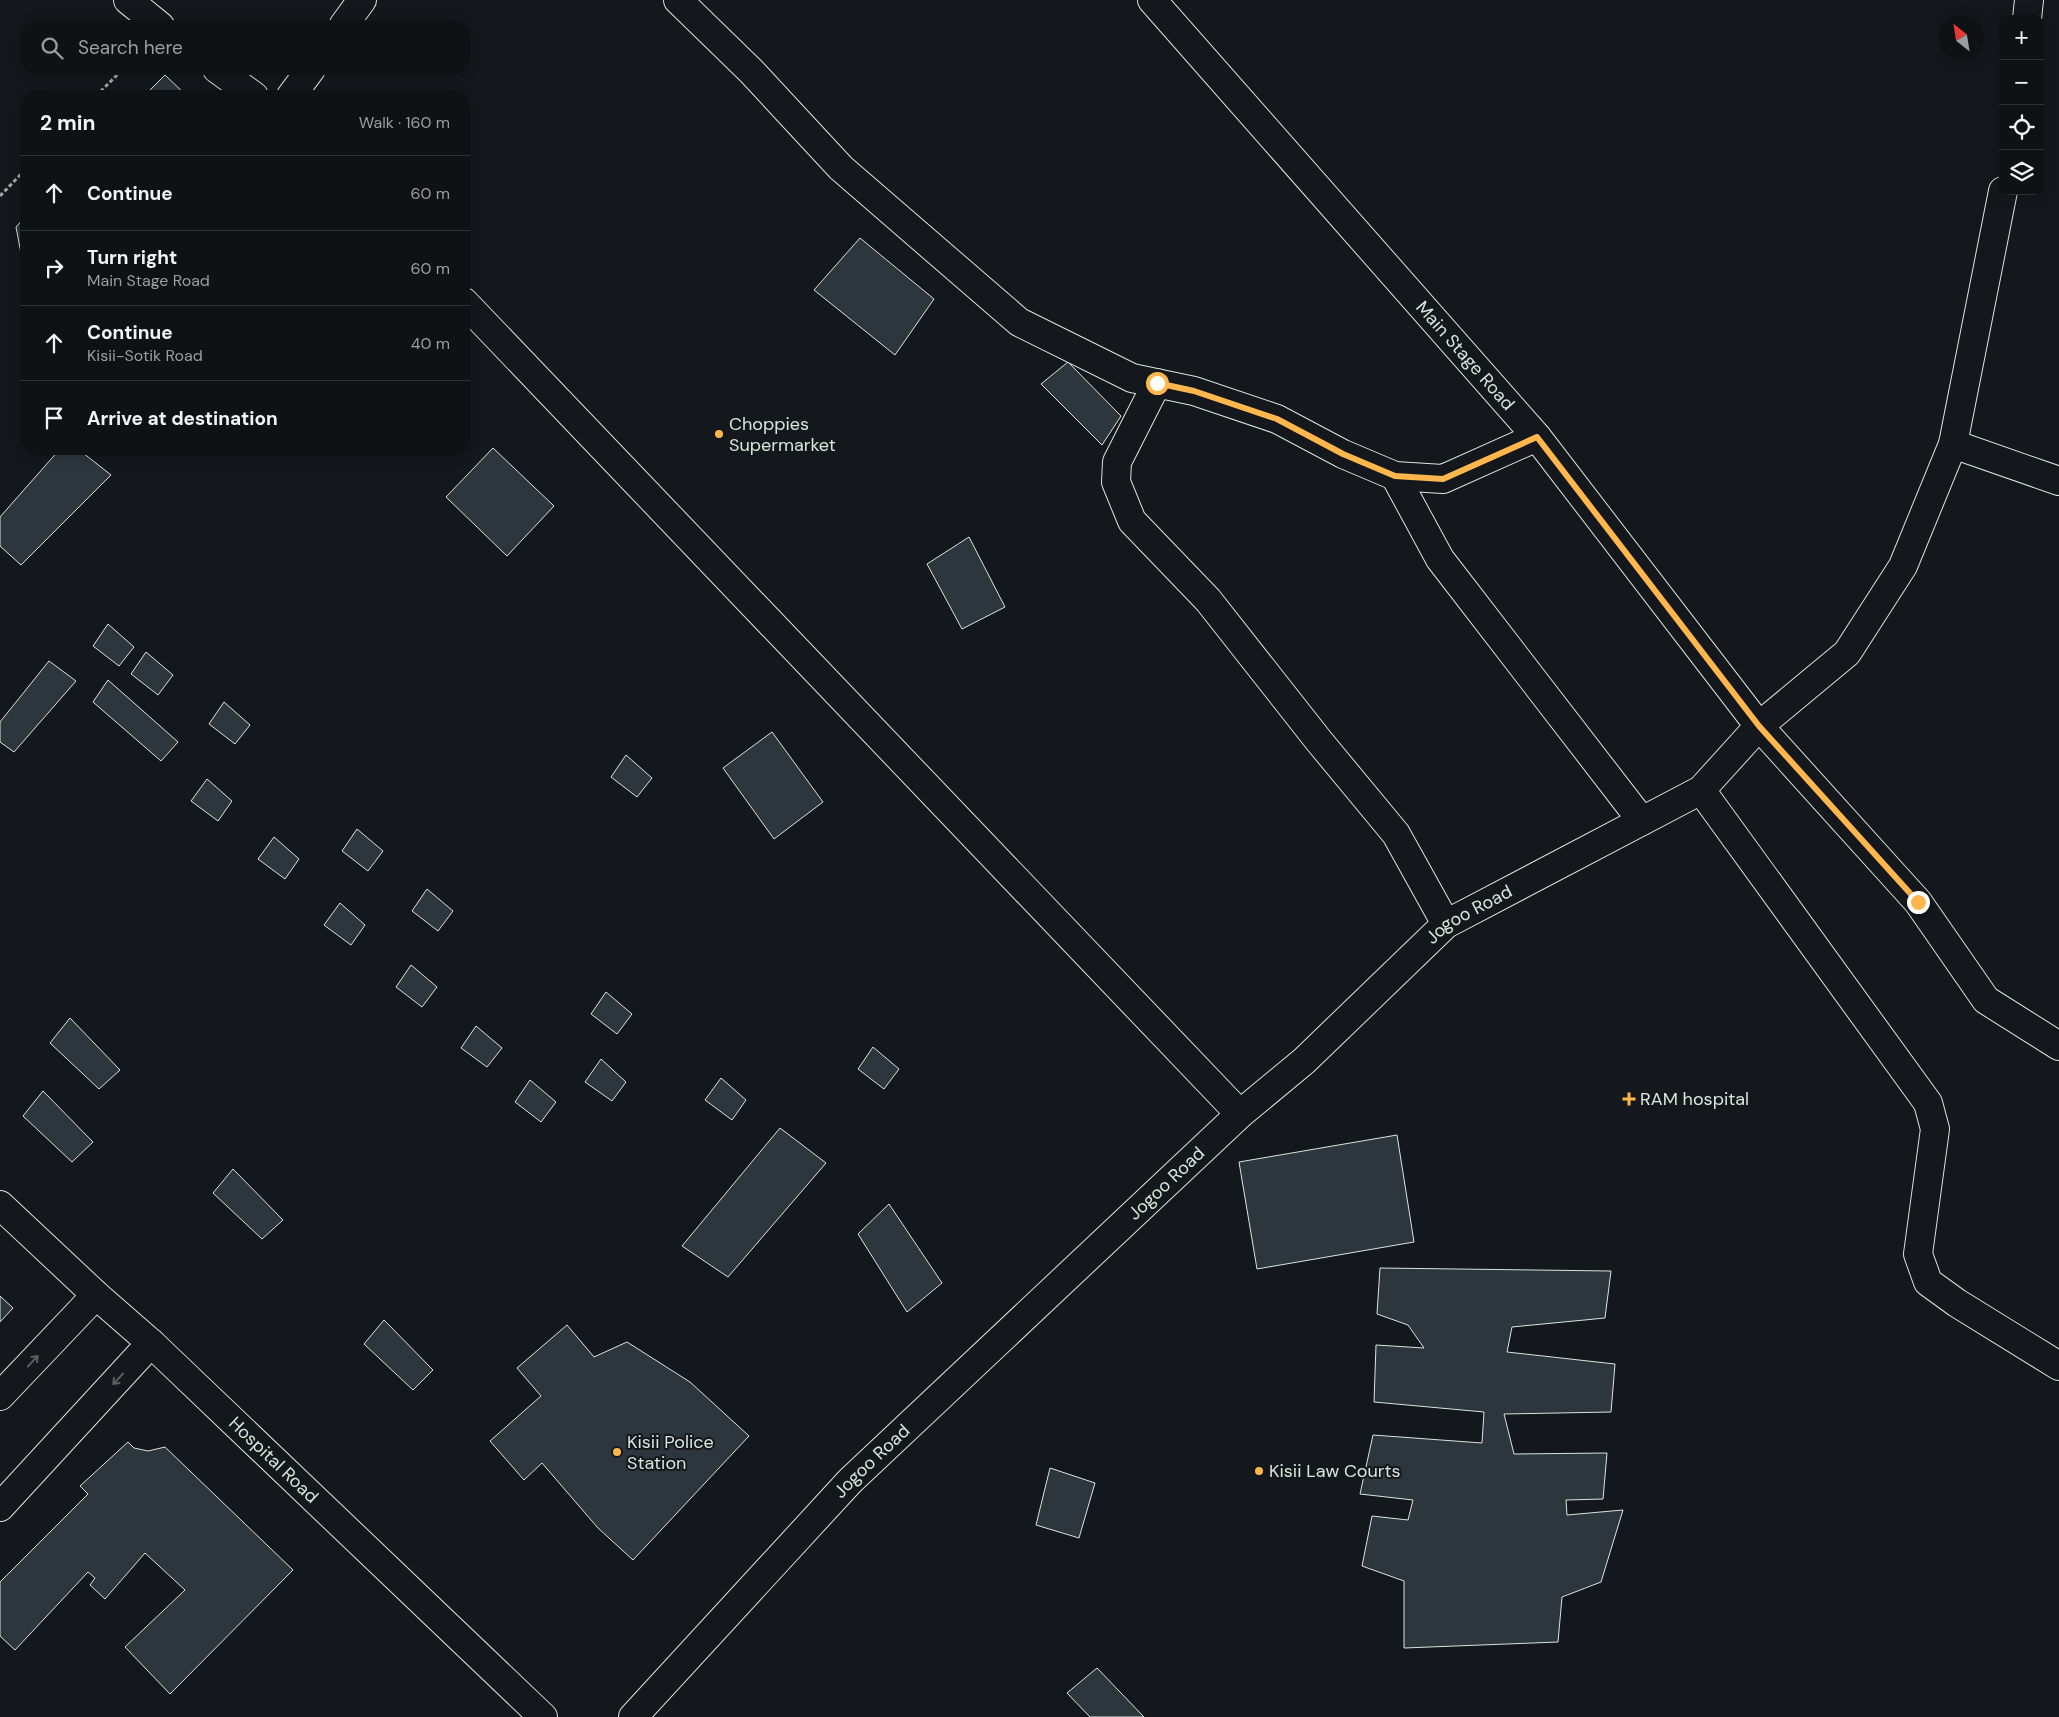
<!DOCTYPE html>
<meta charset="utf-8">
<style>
:root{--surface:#0f1215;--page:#181b1e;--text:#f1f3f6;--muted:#9b9ea0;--line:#2f3234}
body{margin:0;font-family:"DM Sans",sans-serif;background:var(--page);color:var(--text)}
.controls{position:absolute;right:15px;top:15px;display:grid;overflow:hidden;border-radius:10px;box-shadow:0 2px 12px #0003}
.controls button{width:45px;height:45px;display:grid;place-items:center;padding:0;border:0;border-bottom:1px solid var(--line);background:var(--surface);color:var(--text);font:25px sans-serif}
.compass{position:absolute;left:1939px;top:15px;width:45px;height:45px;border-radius:50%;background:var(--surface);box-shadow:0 2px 12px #0003;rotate:330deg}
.stop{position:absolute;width:15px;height:15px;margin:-11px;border:4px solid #ffb74d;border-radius:50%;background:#fff}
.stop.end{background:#ffb74d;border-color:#fff;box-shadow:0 1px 5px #0008}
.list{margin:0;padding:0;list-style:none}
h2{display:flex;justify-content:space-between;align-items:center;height:65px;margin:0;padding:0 20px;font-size:21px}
h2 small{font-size:16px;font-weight:400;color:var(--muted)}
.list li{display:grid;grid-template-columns:32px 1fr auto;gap:15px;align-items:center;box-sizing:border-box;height:75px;padding:0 20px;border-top:1px solid var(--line)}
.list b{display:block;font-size:19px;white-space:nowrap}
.list p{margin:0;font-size:16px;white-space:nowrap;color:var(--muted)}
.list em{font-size:16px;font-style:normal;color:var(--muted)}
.icon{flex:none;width:28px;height:28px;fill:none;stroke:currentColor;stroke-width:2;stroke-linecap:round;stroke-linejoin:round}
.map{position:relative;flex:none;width:2059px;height:1717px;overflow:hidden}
.search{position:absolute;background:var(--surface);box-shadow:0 2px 12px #0003;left:20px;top:20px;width:450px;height:55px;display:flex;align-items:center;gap:12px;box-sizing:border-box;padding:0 18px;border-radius:20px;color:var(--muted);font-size:19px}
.panel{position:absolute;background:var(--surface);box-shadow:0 2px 12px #0003;left:20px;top:90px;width:450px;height:365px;border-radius:20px}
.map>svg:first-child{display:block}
</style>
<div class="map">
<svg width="2059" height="1717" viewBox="0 0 2059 1717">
<rect width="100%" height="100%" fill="#14181c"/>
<path fill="#2c363c" stroke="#d8e6dc" d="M 165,75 L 187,96 L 144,96 Z
M 26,216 L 26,268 L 23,264 L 16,227 Z
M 860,238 L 934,299 L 895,355 L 814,290 Z
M 1068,362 L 1121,416 L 1102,445 L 1041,384 Z
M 493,448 L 554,506 L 507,556 L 446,497 Z
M 60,449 L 78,449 L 111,475 L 21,565 L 0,546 L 0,517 Z
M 969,537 L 1005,607 L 962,629 L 927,564 Z
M 108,624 L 134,647 L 119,666 L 93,646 Z
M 146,652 L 173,675 L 158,695 L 131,674 Z
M 49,661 L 76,681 L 14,752 L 0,742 L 0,722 Z
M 108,680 L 178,742 L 161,761 L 93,702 Z
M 224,702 L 250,725 L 235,744 L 209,724 Z
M 772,732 L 823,802 L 774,839 L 723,768 Z
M 626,755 L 652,778 L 637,797 L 611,777 Z
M 207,779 L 232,801 L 218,821 L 191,801 Z
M 357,829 L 383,851 L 368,871 L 342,851 Z
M 274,837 L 299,859 L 285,879 L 258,859 Z
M 427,889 L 453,911 L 438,931 L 412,911 Z
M 340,903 L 365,925 L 351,945 L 324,925 Z
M 411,965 L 437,987 L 422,1007 L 396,987 Z
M 606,992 L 632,1014 L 617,1034 L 591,1014 Z
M 70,1018 L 120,1070 L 99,1089 L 50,1043 Z
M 476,1026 L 502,1048 L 487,1067 L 461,1048 Z
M 873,1047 L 899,1069 L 884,1089 L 858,1069 Z
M 601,1059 L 626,1082 L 612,1101 L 585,1082 Z
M 721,1078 L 746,1100 L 732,1120 L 705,1100 Z
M 530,1080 L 556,1102 L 541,1122 L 515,1102 Z
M 43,1091 L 93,1142 L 72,1162 L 23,1116 Z
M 780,1128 L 826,1163 L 728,1277 L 682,1246 Z
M 1397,1135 L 1414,1242 L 1257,1269 L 1239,1162 Z
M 233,1169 L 283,1220 L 262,1239 L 213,1193 Z
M 889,1204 L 942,1283 L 907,1312 L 858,1234 Z
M 1380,1268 L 1611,1271 L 1605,1318 L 1512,1327 L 1507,1352 L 1615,1364 L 1611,1412 L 1504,1414 L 1514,1454 L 1607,1453 L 1603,1499 L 1566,1500 L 1567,1515 L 1623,1510 L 1601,1582 L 1562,1597 L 1558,1642 L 1404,1648 L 1404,1581 L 1362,1566 L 1372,1516 L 1408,1520 L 1413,1500 L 1360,1494 L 1373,1435 L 1482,1443 L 1484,1412 L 1374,1402 L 1376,1345 L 1424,1348 L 1408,1325 L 1377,1314 Z
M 0,1296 L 13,1308 L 0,1322 Z
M 384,1320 L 433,1370 L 413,1390 L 364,1344 Z
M 567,1325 L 594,1357 L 627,1342 L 690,1382 L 749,1436 L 633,1560 L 598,1528 L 542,1463 L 524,1480 L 490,1441 L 541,1396 L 517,1368 Z
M 128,1442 L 134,1448 L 148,1451 L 165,1447 L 293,1570 L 170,1694 L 125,1647 L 185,1590 L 145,1553 L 105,1599 L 90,1585 L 95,1578 L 88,1572 L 15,1650 L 0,1636 L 0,1582 L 88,1494 L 80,1486 Z
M 1050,1468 L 1095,1483 L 1079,1538 L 1036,1525 Z
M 1097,1668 L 1144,1717 L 1090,1717 L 1067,1693 Z"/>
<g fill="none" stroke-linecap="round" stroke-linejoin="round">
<g stroke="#d8e6dc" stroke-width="30">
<g id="street">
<path d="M 128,0 L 160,26"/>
<path d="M 678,0 L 751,71 L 841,168 L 1019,322 L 1132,378 L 1194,391 L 1277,419 L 1343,454 L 1395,476 L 1443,479 L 1537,437"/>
<path d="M 2027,19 L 2029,0"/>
<path d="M 343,26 L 362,0"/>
<path d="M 217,69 L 254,96"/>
<path d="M 291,96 L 311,69"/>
<path d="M 464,302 L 1240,1114"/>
<path d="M 1157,383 L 1117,462 L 1116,482 L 1132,521 L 1208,600 L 1319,741 L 1396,834 L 1446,924"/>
<path d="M 1953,444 L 2059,481"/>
<path d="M 1395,476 L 1440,559 L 1642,821"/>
<path d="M 1701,790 L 1928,1103 L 1935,1129 L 1918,1254 L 1928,1282 L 1957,1303 L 2059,1366"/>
<path d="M 0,1396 L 96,1295"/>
<path d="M 0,1507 L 151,1343"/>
<path id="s1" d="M 633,1717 L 850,1481 L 1240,1114 L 1304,1061 L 1446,924 L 1701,790 L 1759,726 L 1847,653 L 1903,566 L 1953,444 L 2003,191"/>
</g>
</g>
<g stroke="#d8e6dc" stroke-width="30">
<g id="secondary">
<path id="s2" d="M 1152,0 L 1537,437 L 1759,726 L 1918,902 L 1986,1000 L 2059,1046"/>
<path id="s3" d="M 0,1205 L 96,1295 L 151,1343 L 543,1717"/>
</g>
</g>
<path stroke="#9da8a2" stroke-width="3" stroke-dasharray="4 2.5" stroke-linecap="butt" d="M 96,96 L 123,69
M 0,196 L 26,169"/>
<use href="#street" stroke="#14181c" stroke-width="28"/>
<use href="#secondary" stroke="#14181c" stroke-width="28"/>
</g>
<defs><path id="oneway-shaft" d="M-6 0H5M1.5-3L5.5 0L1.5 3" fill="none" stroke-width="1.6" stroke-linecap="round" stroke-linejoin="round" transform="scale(1.25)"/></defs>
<g stroke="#59605f">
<use href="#oneway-shaft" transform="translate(33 1361) rotate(-47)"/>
<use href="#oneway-shaft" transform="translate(118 1379) rotate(133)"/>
</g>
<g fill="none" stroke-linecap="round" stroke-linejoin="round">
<path stroke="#ffb74d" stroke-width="6" d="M 1157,383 L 1194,391 L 1277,419 L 1343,454 L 1395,476 L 1443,479 L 1537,437 L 1759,726 L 1918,902"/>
</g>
<g fill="#ffb74d" stroke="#14181c" stroke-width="2">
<circle cx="719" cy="434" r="5"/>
<path d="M1626.5 1091.5h5v5h5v5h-5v5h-5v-5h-5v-5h5z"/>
<circle cx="617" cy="1452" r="5"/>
<circle cx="1259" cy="1471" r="5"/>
</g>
<g text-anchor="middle" stroke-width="4" stroke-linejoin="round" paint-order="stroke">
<g font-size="18" fill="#d8e6dc" stroke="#14181c">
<text dy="6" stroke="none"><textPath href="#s2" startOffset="474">Main Stage Road</textPath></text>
<text dy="6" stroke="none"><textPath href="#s1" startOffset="1161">Jogoo Road</textPath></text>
<text dy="6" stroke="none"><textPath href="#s1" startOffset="755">Jogoo Road</textPath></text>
<text dy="6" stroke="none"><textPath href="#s3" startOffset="374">Hospital Road</textPath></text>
<text dy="6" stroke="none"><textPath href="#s1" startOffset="350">Jogoo Road</textPath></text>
</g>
<g font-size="18" fill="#d8e6dc" stroke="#14181c" text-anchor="start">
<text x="729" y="430">Choppies<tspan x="729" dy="21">Supermarket</tspan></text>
<text x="1640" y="1105">RAM hospital</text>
<text x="627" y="1448">Kisii Police<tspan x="627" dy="21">Station</tspan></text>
<text x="1269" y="1477">Kisii Law Courts</text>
</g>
</g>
</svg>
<div class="controls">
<button>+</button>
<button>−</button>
<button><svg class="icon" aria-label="locate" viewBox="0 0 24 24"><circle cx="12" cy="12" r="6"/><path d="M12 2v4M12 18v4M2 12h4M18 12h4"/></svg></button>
<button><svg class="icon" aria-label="layers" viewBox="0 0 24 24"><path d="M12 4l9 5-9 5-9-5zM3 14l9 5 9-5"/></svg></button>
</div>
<svg class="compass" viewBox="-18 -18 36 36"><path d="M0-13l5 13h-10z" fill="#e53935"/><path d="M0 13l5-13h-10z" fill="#9b9ea0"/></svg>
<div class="stop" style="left:1157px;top:383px"></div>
<div class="stop end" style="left:1918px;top:902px"></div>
<div class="search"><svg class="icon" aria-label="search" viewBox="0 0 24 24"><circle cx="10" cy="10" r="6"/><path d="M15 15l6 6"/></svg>Search here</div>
<section class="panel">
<h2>2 min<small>Walk · 160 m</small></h2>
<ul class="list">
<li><svg class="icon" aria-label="ahead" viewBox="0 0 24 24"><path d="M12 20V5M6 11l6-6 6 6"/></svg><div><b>Continue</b></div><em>60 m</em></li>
<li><svg class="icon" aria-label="right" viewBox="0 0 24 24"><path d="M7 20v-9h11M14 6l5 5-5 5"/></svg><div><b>Turn right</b><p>Main Stage Road</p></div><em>60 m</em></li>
<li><svg class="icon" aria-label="ahead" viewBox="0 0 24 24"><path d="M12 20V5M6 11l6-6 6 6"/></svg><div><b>Continue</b><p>Kisii-Sotik Road</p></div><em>40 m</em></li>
<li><svg class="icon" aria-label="arrive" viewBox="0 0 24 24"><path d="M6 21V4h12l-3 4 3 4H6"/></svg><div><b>Arrive at destination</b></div></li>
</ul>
</section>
</div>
